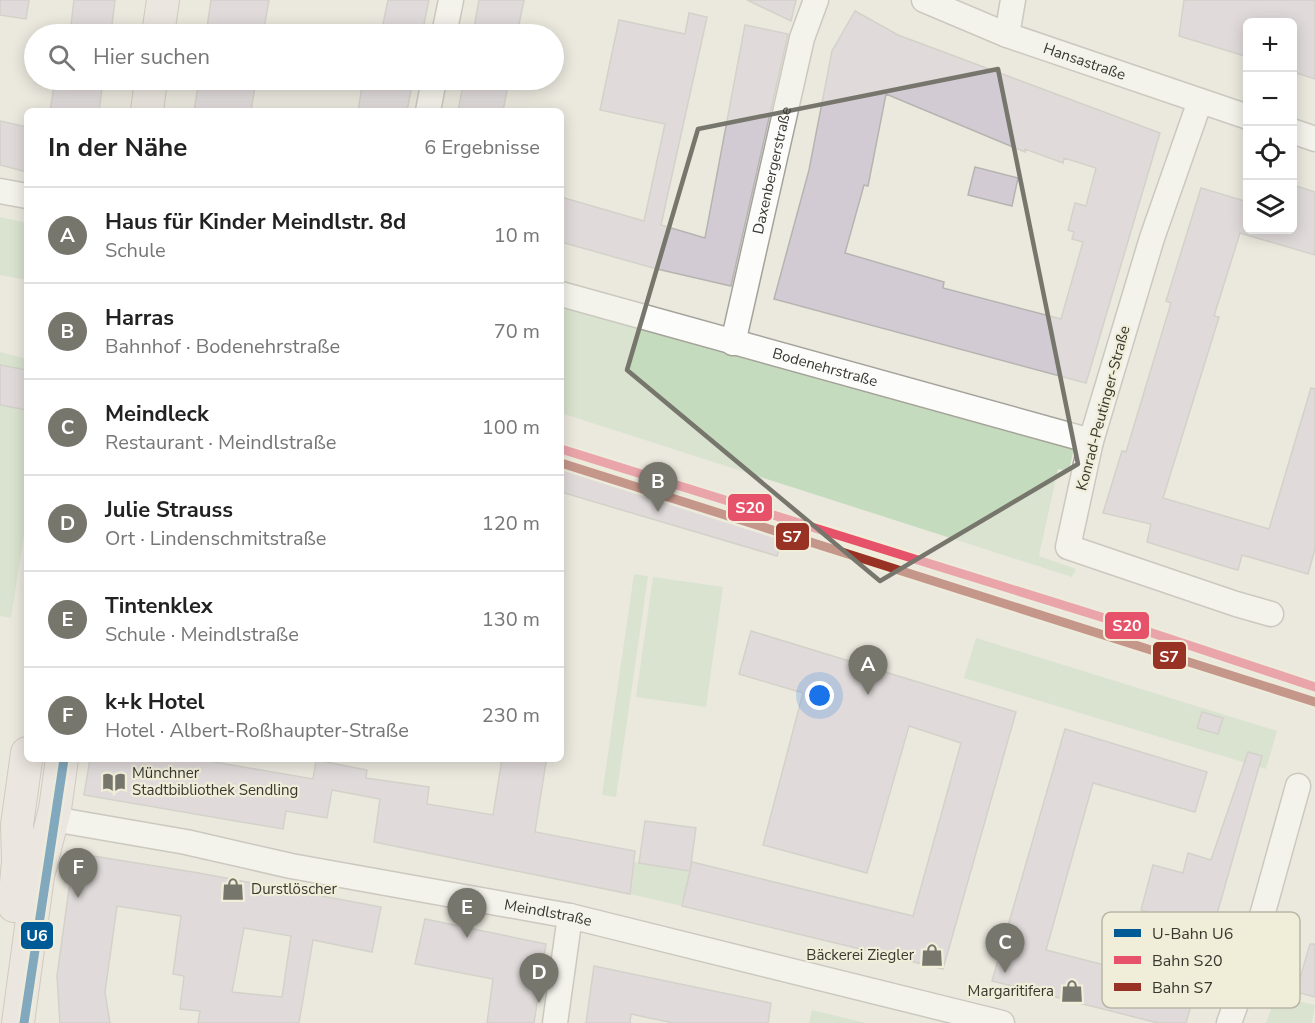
<!DOCTYPE html>
<html lang="de">
<meta charset="utf-8">
<style>
:root{--surface:#fff;--page:#f6f6f6;--text:#222;--muted:#767676;--line:#e0e0e0;--accent:#77766d}
body{margin:0;font-family:"Nunito Sans",sans-serif;background:var(--page);color:var(--text)}
.controls{position:absolute;right:18px;top:18px;display:grid;overflow:hidden;border-radius:9px;box-shadow:0 3px 15px #0003}
.controls button{width:54px;height:54px;display:grid;place-items:center;padding:0;border:0;border-bottom:2px solid var(--line);background:var(--surface);color:var(--text);font:30px sans-serif}
.you{position:absolute;left:820px;top:696px;width:21px;height:21px;margin:-15px;border:4px solid #fff;border-radius:50%;background:#1a73e8;box-shadow:0 0 0 9px #1a73e833}
.badge{display:grid;place-items:center;width:39px;height:39px;border-radius:50%;background:var(--accent);color:#fff;font-size:20px;font-weight:700}
.pin{position:absolute;translate:-50% -50px;filter:drop-shadow(0 2px 3px #0008)}
.pin::after{content:'';position:absolute;top:32px;width:21px;height:18px;background:inherit;clip-path:polygon(0 0,100% 0,50% 100%)}
.list{margin:0;padding:0;list-style:none}
h2{display:flex;justify-content:space-between;align-items:center;height:78px;margin:0;padding:0 24px;font-size:26px}
h2 small{font-size:20px;font-weight:400;color:var(--muted)}
.list li{display:grid;grid-template-columns:39px 1fr auto;gap:18px;align-items:center;box-sizing:border-box;height:96px;padding:0 24px;border-top:2px solid var(--line)}
.list b{display:block;font-size:22px;white-space:nowrap}
.list p{margin:0;font-size:20px;white-space:nowrap;color:var(--muted)}
.list em{font-size:20px;font-style:normal;color:var(--muted)}
.icon{flex:none;width:33px;height:33px;fill:none;stroke:currentColor;stroke-width:2;stroke-linecap:round;stroke-linejoin:round}
.map{position:relative;flex:none;width:1315px;height:1023px;overflow:hidden}
.search{position:absolute;background:var(--surface);box-shadow:0 3px 15px #0003;left:24px;top:24px;width:540px;height:66px;display:flex;align-items:center;gap:15px;box-sizing:border-box;padding:0 21px;border-radius:33px;color:var(--muted);font-size:22px}
.panel{position:absolute;background:var(--surface);box-shadow:0 3px 15px #0003;left:24px;top:108px;width:540px;height:654px;border-radius:9px}
.map>svg:first-child{display:block}
</style>
<div class="map">
<svg width="1315" height="1023" viewBox="0 0 1315 1023">
<rect width="100%" height="100%" fill="#ebe9de"/>
<path fill="#c4dbbd" d="M 0,217 L 27,223 L 27,280 L 0,275 Z
M 561,302 L 1075,443 L 1069,471 L 1058,469 L 1039,556 L 1076,569 L 1072,577 L 561,413 Z
M 0,352 L 27,359 L 27,516 L 11,618 L 0,616 Z
M 634,574 L 648,576 L 616,797 L 602,795 Z
M 653,577 L 723,587 L 706,707 L 636,697 Z
M 976,638 L 1277,731 L 1266,769 L 964,678 Z
M 634,862 L 690,871 L 682,906 L 630,894 Z
M 1276,996 L 1315,1005 L 1312,1023 L 1266,1023 Z
M 812,1010 L 866,1023 L 809,1023 Z"/>
<path fill="#d3cbd4" stroke="#b6b4b1" stroke-width="1.5" fill-rule="evenodd" d="M 0,0 L 29,0 L 26,19 L 0,15 Z
M 74,0 L 115,0 L 111,33 L 108,33 L 108,34 L 70,34 Z
M 211,0 L 269,0 L 263,34 L 206,34 Z
M 388,0 L 429,0 L 422,34 L 381,34 Z
M 479,0 L 524,0 L 517,34 L 473,34 Z
M 747,0 L 796,0 L 791,21 Z
M 1184,0 L 1315,0 L 1315,79 L 1293,72 L 1293,22 L 1248,22 L 1248,57 L 1179,36 Z
M 855,11 L 898,35 L 1160,133 L 1086,383 L 774,299 L 809,170 L 832,51 ZM 886,94 L 1025,152 L 1025,149 L 1063,163 L 1064,158 L 1096,168 L 1086,206 L 1075,203 L 1068,230 L 1074,232 L 1072,239 L 1083,242 L 1061,319 L 943,288 L 944,282 L 845,253 L 864,185 L 868,186 Z
M 689,13 L 707,17 L 661,225 L 705,238 L 745,25 L 788,34 L 731,286 L 657,269 L 561,242 L 561,197 L 644,221 L 665,124 L 600,110 L 619,20 L 685,34 Z
M 55,80 L 103,80 L 99,111 L 50,111 Z
M 199,80 L 256,80 L 251,111 L 194,111 Z
M 363,80 L 413,80 L 407,111 L 358,111 Z
M 464,80 L 509,80 L 503,111 L 458,111 Z
M 0,121 L 27,127 L 27,172 L 0,165 Z
M 975,167 L 1018,178 L 1012,206 L 968,195 Z
M 1293,185 L 1315,192 L 1315,255 L 1240,233 L 1214,316 L 1219,317 L 1163,498 L 1269,529 L 1311,388 L 1315,389 L 1315,549 L 1308,574 L 1242,555 L 1238,570 L 1227,567 L 1147,542 L 1151,524 L 1103,513 L 1122,451 L 1126,452 L 1171,303 L 1166,301 L 1201,188 L 1248,202 L 1248,230 L 1293,230 Z
M 0,365 L 27,370 L 27,410 L 0,405 Z
M 561,470 L 783,539 L 777,556 L 561,492 Z
M 751,631 L 1016,712 L 943,969 L 682,906 L 690,871 L 639,863 L 645,821 L 696,828 L 690,871 L 692,862 L 913,916 L 961,743 L 909,726 L 867,873 L 763,845 L 803,693 L 739,674 Z
M 1202,712 L 1223,718 L 1218,734 L 1197,728 Z
M 1065,729 L 1207,772 L 1195,812 L 1093,783 L 1046,950 L 1155,978 L 1170,919 L 1141,910 L 1153,865 L 1183,873 L 1188,853 L 1211,860 L 1248,752 L 1262,756 L 1186,1023 L 1158,1023 L 992,981 Z
M 90,759 L 197,759 L 313,779 L 316,760 L 367,770 L 366,778 L 429,787 L 427,804 L 493,815 L 502,759 L 531,759 L 546,762 L 535,832 L 635,851 L 630,894 L 374,842 L 380,799 L 332,790 L 327,818 L 286,811 L 283,829 L 84,795 Z
M 74,853 L 199,873 L 381,907 L 372,952 L 313,940 L 299,1023 L 198,1023 L 200,1011 L 180,1009 L 184,976 L 173,974 L 181,916 L 117,906 L 105,992 L 110,1023 L 60,1023 L 57,976 ZM 244,928 L 291,936 L 282,997 L 232,992 Z
M 425,919 L 546,944 L 534,1023 L 487,1023 L 493,979 L 415,964 Z
M 1310,944 L 1315,944 L 1315,997 L 1296,992 Z
M 594,966 L 771,1003 L 768,1023 L 673,1023 L 631,1014 L 630,1023 L 586,1023 Z"/>
<g fill="none" stroke-linecap="round" stroke-linejoin="round">
<g stroke="#a4a29a" stroke-width="27">
<g id="minor">
<path id="s1" d="M 924,0 L 1007,35 L 1248,117"/>
<path d="M 444,34 L 451,0"/>
<path d="M 1007,35 L 1013,0"/>
<path d="M 1200,101 L 1152,238 L 1091,441 L 1068,547 L 1236,604 L 1271,614"/>
<path d="M 428,111 L 434,80"/>
<path d="M 1292,131 L 1315,139"/>
<path d="M 0,191 L 27,196"/>
<path id="s2" d="M 561,294 L 1091,441"/>
<path id="s3" d="M 733,343 L 802,38 L 816,0"/>
<path id="s4" d="M 53,819 L 186,842 L 291,866 L 570,916 L 1002,1023"/>
<path d="M 555,1023 L 570,916"/>
<path d="M 1229,1023 L 1243,984 L 1298,786"/>
</g>
</g>
<g stroke="#b2a399" stroke-width="34">
<path id="major" d="M 158,34 L 163,0
M 147,111 L 151,80
M 14,906 L 18,861 L 17,825 L 27,753
M 18,1023 L 38,876 L 55,809 L 62,759"/>
</g>
<use href="#minor" stroke="#fcfcfa" stroke-width="24"/>
<use href="#major" stroke="#ebe3df" stroke-width="32"/>
<g stroke="#f0edd9" stroke-width="14">
<path id="rail-1" d="M 561,449 L 1143,630 L 1315,687"/>
</g>
<g stroke="#f0edd9" stroke-width="14">
<path id="rail-2" d="M 561,463 L 1315,702"/>
</g>
<use href="#rail-1" stroke="#e7526b" stroke-width="9"/>
<use href="#rail-2" stroke="#983224" stroke-width="9"/>
<g stroke="#f0edd9" stroke-width="14">
<path id="metro-1" d="M 24,1023 L 64,759"/>
</g>
<use href="#metro-1" stroke="#005a96" stroke-width="9"/>
</g>
<path d="M0 0H1315V1023H0ZM 998,69 L 1078,464 L 880,581 L 627,370 L 698,129 Z" fill="#ebe9de" fill-opacity=".55" fill-rule="evenodd"/>
<path fill="none" stroke="#77766d" stroke-width="4.5" stroke-linejoin="round" d="M 998,69 L 1078,464 L 880,581 L 627,370 L 698,129 Z"/>
<defs>
<g id="library-bare" transform="scale(1.8)"><path d="M-6-4Q-3-5.5-.7-3.5V5Q-3 3-6 4ZM6-4Q3-5.5 .7-3.5V5Q3 3 6 4Z" fill="#77766d" stroke="#f0edd9" stroke-width="2.5" paint-order="stroke"/></g>
<g id="shop-bare" transform="scale(1.8)"><path d="M-5-2.5h2.3a2.7 3.5 0 0 1 5.4 0H5L5.5 6h-11ZM-1.5-2.5h3a1.5 2.3 0 0 0-3 0Z" fill="#77766d" stroke="#f0edd9" stroke-width="2.5" paint-order="stroke"/></g>
</defs>
<g fill-rule="evenodd">
<use href="#library-bare" x="114" y="782"/>
<use href="#shop-bare" x="233" y="889"/>
<use href="#shop-bare" x="932" y="955"/>
<use href="#shop-bare" x="1072" y="991"/>
</g>
<g text-anchor="middle" stroke-width="4.5" stroke-linejoin="round" paint-order="stroke">
<g font-size="15" fill="#393830" stroke="#f0edd9">
<text dy="5" stroke="none"><textPath href="#s1" startOffset="172">Hansastraße</textPath></text>
<text dy="5" stroke="none"><textPath href="#s3" startOffset="177">Daxenbergerstraße</textPath></text>
<text dy="5" stroke="none"><textPath href="#s2" startOffset="274">Bodenehrstraße</textPath></text>
<text transform="translate(1103 408) rotate(-75)" y="5">Konrad-Peutinger-Straße</text>
<text dy="5" stroke="none"><textPath href="#s4" startOffset="504">Meindlstraße</textPath></text>
</g>
<g font-size="15" fill="#393830" stroke="#f0edd9" text-anchor="start">
<text x="132" y="778">Münchner<tspan x="132" dy="17">Stadtbibliothek Sendling</tspan></text>
<text x="251" y="894">Durstlöscher</text>
<text x="914" y="960" text-anchor="end">Bäckerei Ziegler</text>
<text x="1054" y="996" text-anchor="end">Margaritifera</text>
</g>
</g>
<rect x="1102" y="912" width="198" height="96" rx="9" fill="#f0edd9" stroke="#b9b7a6" stroke-width="1.5"/>
<rect x="1114" y="929" width="27" height="8" fill="#005a96"/>
<rect x="1114" y="956" width="27" height="8" fill="#e7526b"/>
<rect x="1114" y="983" width="27" height="8" fill="#983224"/>
<g font-size="16" fill="#393830">
<text x="1152" y="939">U-Bahn U6</text>
<text x="1152" y="966">Bahn S20</text>
<text x="1152" y="993">Bahn S7</text>
</g>
<g stroke="#f0edd9" stroke-width="2">
<rect x="727" y="493" width="46" height="29" rx="6" fill="#e7526b"/>
<rect x="775" y="522" width="35" height="29" rx="6" fill="#983224"/>
<rect x="1104" y="611" width="46" height="29" rx="6" fill="#e7526b"/>
<rect x="1152" y="641" width="35" height="29" rx="6" fill="#983224"/>
<rect x="20" y="921" width="34" height="29" rx="6" fill="#005a96"/>
</g>
<g font-size="16" text-anchor="middle" font-weight="bold" fill="#fff">
<text x="750" y="513">S20</text>
<text x="792" y="542">S7</text>
<text x="1127" y="631">S20</text>
<text x="1169" y="662">S7</text>
<text x="37" y="941">U6</text>
</g>
</svg>
<div class="controls">
<button>+</button>
<button>−</button>
<button><svg class="icon" aria-label="locate" viewBox="0 0 24 24"><circle cx="12" cy="12" r="6"/><path d="M12 2v4M12 18v4M2 12h4M18 12h4"/></svg></button>
<button><svg class="icon" aria-label="layers" viewBox="0 0 24 24"><path d="M12 4l9 5-9 5-9-5zM3 14l9 5 9-5"/></svg></button>
</div>
<div class="you"></div>
<div class="pin badge" style="left:868px;top:695px">A</div>
<div class="pin badge" style="left:658px;top:512px">B</div>
<div class="pin badge" style="left:1005px;top:973px">C</div>
<div class="pin badge" style="left:539px;top:1003px">D</div>
<div class="pin badge" style="left:467px;top:938px">E</div>
<div class="pin badge" style="left:78px;top:898px">F</div>
<div class="search"><svg class="icon" aria-label="search" viewBox="0 0 24 24"><circle cx="10" cy="10" r="6"/><path d="M15 15l6 6"/></svg>Hier suchen</div>
<section class="panel">
<h2>In der Nähe<small>6 Ergebnisse</small></h2>
<ul class="list">
<li><span class="badge">A</span><div><b>Haus für Kinder Meindlstr. 8d</b><p>Schule</p></div><em>10 m</em></li>
<li><span class="badge">B</span><div><b>Harras</b><p>Bahnhof · Bodenehrstraße</p></div><em>70 m</em></li>
<li><span class="badge">C</span><div><b>Meindleck</b><p>Restaurant · Meindlstraße</p></div><em>100 m</em></li>
<li><span class="badge">D</span><div><b>Julie Strauss</b><p>Ort · Lindenschmitstraße</p></div><em>120 m</em></li>
<li><span class="badge">E</span><div><b>Tintenklex</b><p>Schule · Meindlstraße</p></div><em>130 m</em></li>
<li><span class="badge">F</span><div><b>k+k Hotel</b><p>Hotel · Albert-Roßhaupter-Straße</p></div><em>230 m</em></li>
</ul>
</section>
</div>
